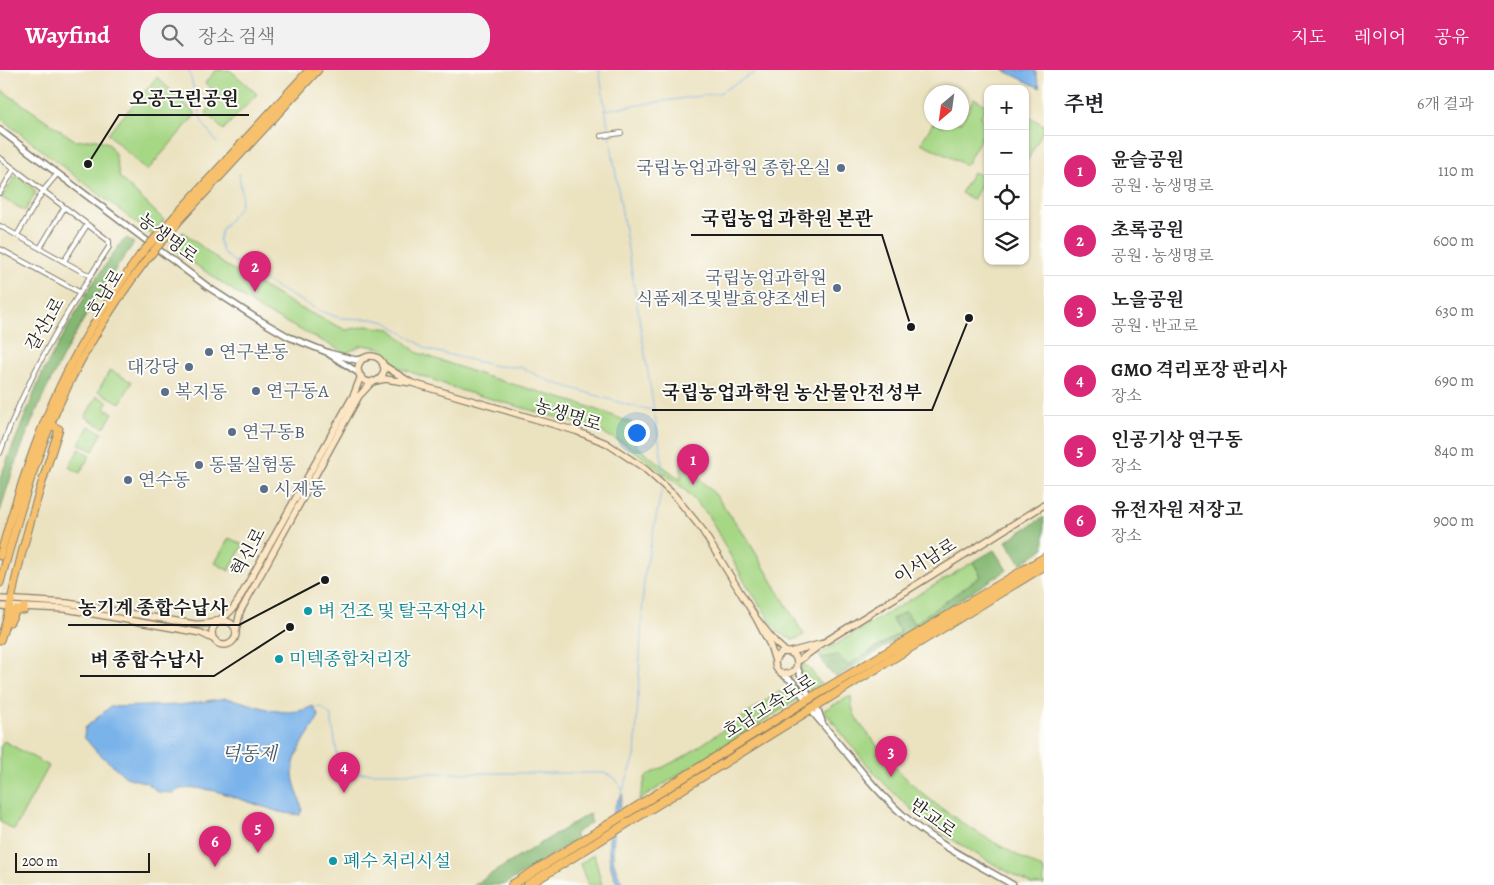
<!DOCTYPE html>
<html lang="ko">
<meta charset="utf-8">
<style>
:root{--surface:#fff;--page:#f2f2f2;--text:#202124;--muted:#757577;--line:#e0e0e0;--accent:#db2777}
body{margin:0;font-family:Alegreya,"Noto Serif KR",serif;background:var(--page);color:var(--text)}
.controls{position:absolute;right:15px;top:15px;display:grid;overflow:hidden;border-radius:10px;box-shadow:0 1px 4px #0004}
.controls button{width:45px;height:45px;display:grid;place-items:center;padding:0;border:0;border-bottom:1px solid var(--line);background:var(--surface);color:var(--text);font:25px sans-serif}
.compass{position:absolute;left:924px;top:15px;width:45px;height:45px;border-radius:50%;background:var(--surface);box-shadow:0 1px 4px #0004;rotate:209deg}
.scale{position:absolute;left:15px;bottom:12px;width:135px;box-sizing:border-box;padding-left:5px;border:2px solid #1c1c1c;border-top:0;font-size:14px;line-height:18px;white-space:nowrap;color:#1c1c1c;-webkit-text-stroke:4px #fdfcf7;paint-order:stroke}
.you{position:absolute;left:636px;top:362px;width:18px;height:18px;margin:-12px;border:4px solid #fff;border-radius:50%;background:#1a73e8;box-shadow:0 0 0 8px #1a73e833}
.badge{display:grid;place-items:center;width:32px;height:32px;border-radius:50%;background:var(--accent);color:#fff;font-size:16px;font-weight:700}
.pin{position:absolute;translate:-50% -41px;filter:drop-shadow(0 1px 2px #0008)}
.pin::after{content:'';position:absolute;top:26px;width:18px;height:15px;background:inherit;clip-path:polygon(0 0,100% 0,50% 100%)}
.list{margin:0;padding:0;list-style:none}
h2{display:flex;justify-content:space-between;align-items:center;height:65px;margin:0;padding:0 20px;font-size:21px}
h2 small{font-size:16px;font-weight:400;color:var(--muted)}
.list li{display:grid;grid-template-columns:32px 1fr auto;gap:15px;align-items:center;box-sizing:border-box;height:70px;padding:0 20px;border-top:1px solid var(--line)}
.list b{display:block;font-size:19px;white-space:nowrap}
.list p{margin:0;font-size:16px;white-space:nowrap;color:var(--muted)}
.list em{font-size:16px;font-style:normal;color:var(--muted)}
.icon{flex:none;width:28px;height:28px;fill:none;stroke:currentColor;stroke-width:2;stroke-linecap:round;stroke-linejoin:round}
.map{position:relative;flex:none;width:1044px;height:815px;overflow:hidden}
header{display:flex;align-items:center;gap:30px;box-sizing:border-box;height:70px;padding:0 25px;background:var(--accent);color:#fff}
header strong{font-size:24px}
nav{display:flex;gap:28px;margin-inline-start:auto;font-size:18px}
.search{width:350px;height:45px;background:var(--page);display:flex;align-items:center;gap:12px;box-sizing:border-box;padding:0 18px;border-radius:20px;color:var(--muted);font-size:19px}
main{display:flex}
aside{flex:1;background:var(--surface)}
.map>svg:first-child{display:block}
</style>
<header>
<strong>Wayfind</strong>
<div class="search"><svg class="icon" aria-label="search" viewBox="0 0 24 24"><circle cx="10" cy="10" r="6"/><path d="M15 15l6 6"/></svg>장소 검색</div>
<nav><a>지도</a><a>레이어</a><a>공유</a></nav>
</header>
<main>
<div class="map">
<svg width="1044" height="815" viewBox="0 0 1044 815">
<rect width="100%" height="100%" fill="#fdfcf7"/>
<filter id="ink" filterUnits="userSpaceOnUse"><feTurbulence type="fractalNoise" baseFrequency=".02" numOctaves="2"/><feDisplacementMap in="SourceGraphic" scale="10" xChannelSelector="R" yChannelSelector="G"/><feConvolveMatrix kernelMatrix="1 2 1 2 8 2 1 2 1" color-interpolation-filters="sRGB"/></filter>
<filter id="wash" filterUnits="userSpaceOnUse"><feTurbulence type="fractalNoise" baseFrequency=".0096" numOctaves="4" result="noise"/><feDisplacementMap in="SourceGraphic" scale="20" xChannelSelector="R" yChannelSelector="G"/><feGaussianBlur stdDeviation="1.12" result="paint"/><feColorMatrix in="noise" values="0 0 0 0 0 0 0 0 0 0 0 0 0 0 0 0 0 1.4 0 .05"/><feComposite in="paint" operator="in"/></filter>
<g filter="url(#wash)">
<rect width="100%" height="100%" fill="#ebe2c0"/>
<path fill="#a6d785" stroke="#617a50" d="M 216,0 L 230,0 L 257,24 L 223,60 L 206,43 L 220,26 L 205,13 Z
M 157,7 L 196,44 L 147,101 L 108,64 Z
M 0,19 L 76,71 L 96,69 L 108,73 L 115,84 L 120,108 L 164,150 L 152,165 L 0,48 Z
M 974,28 L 987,36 L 980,47 L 988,51 L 988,55 L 966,95 L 921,73 L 933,53 L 944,56 L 946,53 L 962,52 Z
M 1025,45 L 1044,55 L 1044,59 L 1025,95 Z
M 973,102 L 985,108 L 973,130 L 961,123 Z
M 18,106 L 35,120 L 35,124 L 25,141 L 2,128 L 14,108 Z
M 183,162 L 225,195 L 296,236 L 346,260 L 366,256 L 391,259 L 416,282 L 485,306 L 584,335 L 632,353 L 636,376 L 681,410 L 681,391 L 715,424 L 748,470 L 804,565 L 794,570 L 778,562 L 745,512 L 708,445 L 683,418 L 627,375 L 591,357 L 463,321 L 400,298 L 381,278 L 362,275 L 346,283 L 263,241 L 180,184 L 170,175 Z
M 110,300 L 132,312 L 120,333 L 98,321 Z
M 97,326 L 108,332 L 105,338 L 113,343 L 104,358 L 85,347 Z
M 89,356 L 102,363 L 93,381 L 79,374 Z
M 79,379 L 90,385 L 80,403 L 69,397 Z
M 229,468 L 243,475 L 229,501 L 215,493 Z
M 973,492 L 981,506 L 914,554 L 892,550 L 901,562 L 847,596 L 824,587 L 821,588 L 818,585 Z
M 803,593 L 810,599 L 822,616 L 811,622 L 801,601 Z
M 792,621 L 798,629 L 639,730 L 646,706 L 685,686 L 779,622 Z
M 851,626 C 852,648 859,652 872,669 C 920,734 975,762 1044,800 L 1044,815 L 1032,815 C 998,796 962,778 930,754 C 888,723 855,682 824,640 Z
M 4,671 L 49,696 L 14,760 L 0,752 L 0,677 Z
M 594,784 L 602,815 L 588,815 L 580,794 Z"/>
<path fill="#84b872" stroke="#506a47" d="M 127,168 L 134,173 C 75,254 27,346 0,442 L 0,408 L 42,304 L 91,216 L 120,174 Z
M 1044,447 L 1044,478 L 1021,494 L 1006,471 Z
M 994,480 L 1007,500 L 837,607 L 828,600 L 821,588 L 838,585 L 848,596 L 901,563 L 892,549 L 906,541 L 914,554 L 981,506 L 973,492 Z
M 590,743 L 591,753 L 574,764 L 577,769 L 504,815 L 473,815 Z"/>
<path fill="#7ab3ea" stroke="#4b6883" d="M 1003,0 L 1035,0 L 1040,18 Z
M 226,628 C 256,633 283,651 313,636 L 319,646 C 310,664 292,683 293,704 C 294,717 300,727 302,739 L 300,745 L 279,742 L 216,721 L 197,718 L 180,719 L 173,723 L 158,722 L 147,713 L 126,707 L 95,680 L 84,667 L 85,658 L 110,637 L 180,635 Z
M 623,724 C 618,739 610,777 614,793 C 616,800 620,808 623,815 L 618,815 C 615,808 611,800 610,792 C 607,776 610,733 623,724 Z"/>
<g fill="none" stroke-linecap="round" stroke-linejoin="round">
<path stroke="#7ab3ea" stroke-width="1" d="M 189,0 L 202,52 L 217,73
M 599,0 L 654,340 L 662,390 L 662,412
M 605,40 L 719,23 L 759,0
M 239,104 L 242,125 L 240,137 L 222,159 L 219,170 L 223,182 L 232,190 L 272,215 L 320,241 L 340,248 L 372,249 L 386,252 L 429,280 L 496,296 L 520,297 L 549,311 L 631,336 L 653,340
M 315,638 L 322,637 L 331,646 L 338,690 L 359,703 L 604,703 L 614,707 L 622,719
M 621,725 L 635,687 L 644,507 L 662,418"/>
</g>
</g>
<g filter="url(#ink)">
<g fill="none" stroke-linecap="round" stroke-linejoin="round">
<g stroke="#847f6e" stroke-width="6">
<path id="minor" d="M 601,66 L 621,63
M 0,88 L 109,171 L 109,177 C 66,243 26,308 0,383
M 0,123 L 14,99
M 0,156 L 90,206
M 17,165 L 43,121 L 58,103
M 40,178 L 64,138
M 0,179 L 79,222
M 64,191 L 87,155"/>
</g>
<g stroke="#847f6e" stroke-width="8">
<path id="tertiary" d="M 0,60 L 208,217 L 256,248 L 289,267 L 329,283 L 356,290 L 366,288
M 329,284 L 359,303
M 797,597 L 808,624
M 781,603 L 793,612 L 803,626
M 818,640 L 822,651
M 814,644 C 846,681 873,720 911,752 C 942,777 979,795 1013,815"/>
</g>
<g stroke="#847f6e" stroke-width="8">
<path id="secondary" d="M358 299a13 13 0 1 1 26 0a13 13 0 1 1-26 0Z
M 383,295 L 410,312
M 376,311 L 385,309 L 412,313 L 576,361 L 606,373 L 644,398 L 674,425 L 701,458 L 756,548 L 776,573 L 786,582
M 0,529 L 67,533 L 194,554 C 214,556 228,548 238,531 L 354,324 L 361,306
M 0,536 L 66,539 L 201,563 L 215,570
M 756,548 L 770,575 L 775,591
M212 563a12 12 0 1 1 24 0a12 12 0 1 1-24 0Z
M 236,561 L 240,542 L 359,326 L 373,311
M775 593a11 11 0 1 1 22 0a11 11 0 1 1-22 0Z
M 790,582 L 820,574
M 797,592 L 823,573 L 1044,435"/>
</g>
<g stroke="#847f6e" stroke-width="9">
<path id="trunk" d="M 175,146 L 309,0
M 179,151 L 318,0
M 0,486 C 21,411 46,335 86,267 C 102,239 121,212 140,185
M 0,513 C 15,459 30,405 51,353 C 75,295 109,239 147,189
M 10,552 L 16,540 L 24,540 L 24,537
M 0,570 C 9,547 12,523 18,499 C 29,452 44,405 59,359 L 51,355"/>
</g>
<g stroke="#847f6e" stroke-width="10">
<path id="motorway" d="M 512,815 L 799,635 L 1044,488
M 528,815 L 859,609 L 1044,496"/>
</g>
<use href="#minor" stroke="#fff" stroke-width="4"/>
<use href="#tertiary" stroke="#fff" stroke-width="5"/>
<use href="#secondary" stroke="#fce6c4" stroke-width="5.5"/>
<use href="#trunk" stroke="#f7c06c" stroke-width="7"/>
<use href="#motorway" stroke="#f7c06c" stroke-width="8"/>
<g stroke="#847f6e" stroke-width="9" stroke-linecap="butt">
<path id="trunk-bridge" d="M 140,185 L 175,146
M 147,189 L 179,151"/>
</g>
<use href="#trunk-bridge" stroke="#f7c06c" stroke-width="7"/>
</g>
</g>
<g fill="#5c6f8a" stroke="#fdfcf7" stroke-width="2">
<circle cx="841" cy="98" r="5"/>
<circle cx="837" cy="218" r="5"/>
<circle cx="209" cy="282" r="5"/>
<circle cx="189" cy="297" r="5"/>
<circle cx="256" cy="321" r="5"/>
<circle cx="165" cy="322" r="5"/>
<circle cx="232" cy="362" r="5"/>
<circle cx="199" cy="395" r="5"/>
<circle cx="128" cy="410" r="5"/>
<circle cx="264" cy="419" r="5"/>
</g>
<g fill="#0f9aa8" stroke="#fdfcf7" stroke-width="2">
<circle cx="308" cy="541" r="5"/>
<circle cx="279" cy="589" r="5"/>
<circle cx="333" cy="791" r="5"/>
</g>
<g text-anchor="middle" stroke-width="4" stroke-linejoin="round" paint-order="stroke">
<g font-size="18" fill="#4e5e75" stroke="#fdfcf7" text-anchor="start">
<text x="831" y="104" text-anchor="end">국립농업과학원 종합온실</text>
<text x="827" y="214" text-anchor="end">국립농업과학원<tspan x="827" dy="21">식품제조및발효양조센터</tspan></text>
<text x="219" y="288">연구본동</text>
<text x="179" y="303" text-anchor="end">대강당</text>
<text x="266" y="327">연구동A</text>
<text x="175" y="328">복지동</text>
<text x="242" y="368">연구동B</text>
<text x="209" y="401">동물실험동</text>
<text x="138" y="416">연수동</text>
<text x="274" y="425">시제동</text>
</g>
<g font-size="18" fill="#1c1c1c" stroke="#fdfcf7">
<text transform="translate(168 168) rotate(37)" y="6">농생명로</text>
<text transform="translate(105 223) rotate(-58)" y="6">호남로</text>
<text transform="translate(45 254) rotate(-60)" y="6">갈산1로</text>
<text transform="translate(568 345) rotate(18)" y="6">농생명로</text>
<text transform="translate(248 482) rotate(-62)" y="6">혁신로</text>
<text transform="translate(925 491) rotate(-32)" y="6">이서남로</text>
<text transform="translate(769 636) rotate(-32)" y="6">호남고속도로</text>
<text transform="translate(933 748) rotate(36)" y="6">반교로</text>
</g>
<g font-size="18" fill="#0d838f" stroke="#fdfcf7" text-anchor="start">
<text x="318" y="547">벼 건조 및 탈곡작업사</text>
<text x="289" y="595">미텍종합처리장</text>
<text x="343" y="797">폐수 처리시설</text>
</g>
<g font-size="19" font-style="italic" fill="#42586e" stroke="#fdfcf7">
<text x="249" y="690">덕동제</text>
</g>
</g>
<path fill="none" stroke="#1c1c1c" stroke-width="2" d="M88 94L119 45H249M911 257L882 165H691M969 248L932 340H652M325 510L239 555H68M290 557L214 606H80"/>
<g fill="#1c1c1c" stroke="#fdfcf7" stroke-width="2">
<circle cx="88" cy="94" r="5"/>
<circle cx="911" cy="257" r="5"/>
<circle cx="969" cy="248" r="5"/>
<circle cx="325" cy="510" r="5"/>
<circle cx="290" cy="557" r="5"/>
</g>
<g font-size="19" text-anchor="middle" font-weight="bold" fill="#1c1c1c" stroke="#fdfcf7" stroke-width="4" stroke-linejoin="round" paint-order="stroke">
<text x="184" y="35">오공근린공원</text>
<text x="787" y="155">국립농업 과학원 본관</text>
<text x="792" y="329">국립농업과학원 농산물안전성부</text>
<text x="153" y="544">농기계 종합수납사</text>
<text x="147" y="596">벼 종합수납사</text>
</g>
</svg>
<div class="controls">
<button>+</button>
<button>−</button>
<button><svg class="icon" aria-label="locate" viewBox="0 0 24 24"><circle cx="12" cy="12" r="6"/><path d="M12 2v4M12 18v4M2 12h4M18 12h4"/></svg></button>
<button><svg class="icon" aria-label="layers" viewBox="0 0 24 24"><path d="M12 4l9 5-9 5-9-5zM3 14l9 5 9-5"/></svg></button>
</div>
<svg class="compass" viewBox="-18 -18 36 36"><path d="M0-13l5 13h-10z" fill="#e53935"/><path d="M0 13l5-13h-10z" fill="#757577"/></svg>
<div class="scale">200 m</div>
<div class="you"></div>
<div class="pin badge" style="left:693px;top:415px">1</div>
<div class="pin badge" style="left:255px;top:222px">2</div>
<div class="pin badge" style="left:891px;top:707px">3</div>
<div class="pin badge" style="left:344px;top:723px">4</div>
<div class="pin badge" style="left:258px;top:783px">5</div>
<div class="pin badge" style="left:215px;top:797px">6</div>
</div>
<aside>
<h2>주변<small>6개 결과</small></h2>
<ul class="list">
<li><span class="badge">1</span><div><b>윤슬공원</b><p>공원 · 농생명로</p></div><em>110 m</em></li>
<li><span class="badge">2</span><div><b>초록공원</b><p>공원 · 농생명로</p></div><em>600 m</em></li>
<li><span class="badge">3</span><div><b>노을공원</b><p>공원 · 반교로</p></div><em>630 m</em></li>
<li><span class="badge">4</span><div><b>GMO 격리포장 판리사</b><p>장소</p></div><em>690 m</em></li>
<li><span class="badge">5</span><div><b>인공기상 연구동</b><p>장소</p></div><em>840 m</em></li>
<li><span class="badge">6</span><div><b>유전자원 저장고</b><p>장소</p></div><em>900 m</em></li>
</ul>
</aside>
</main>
